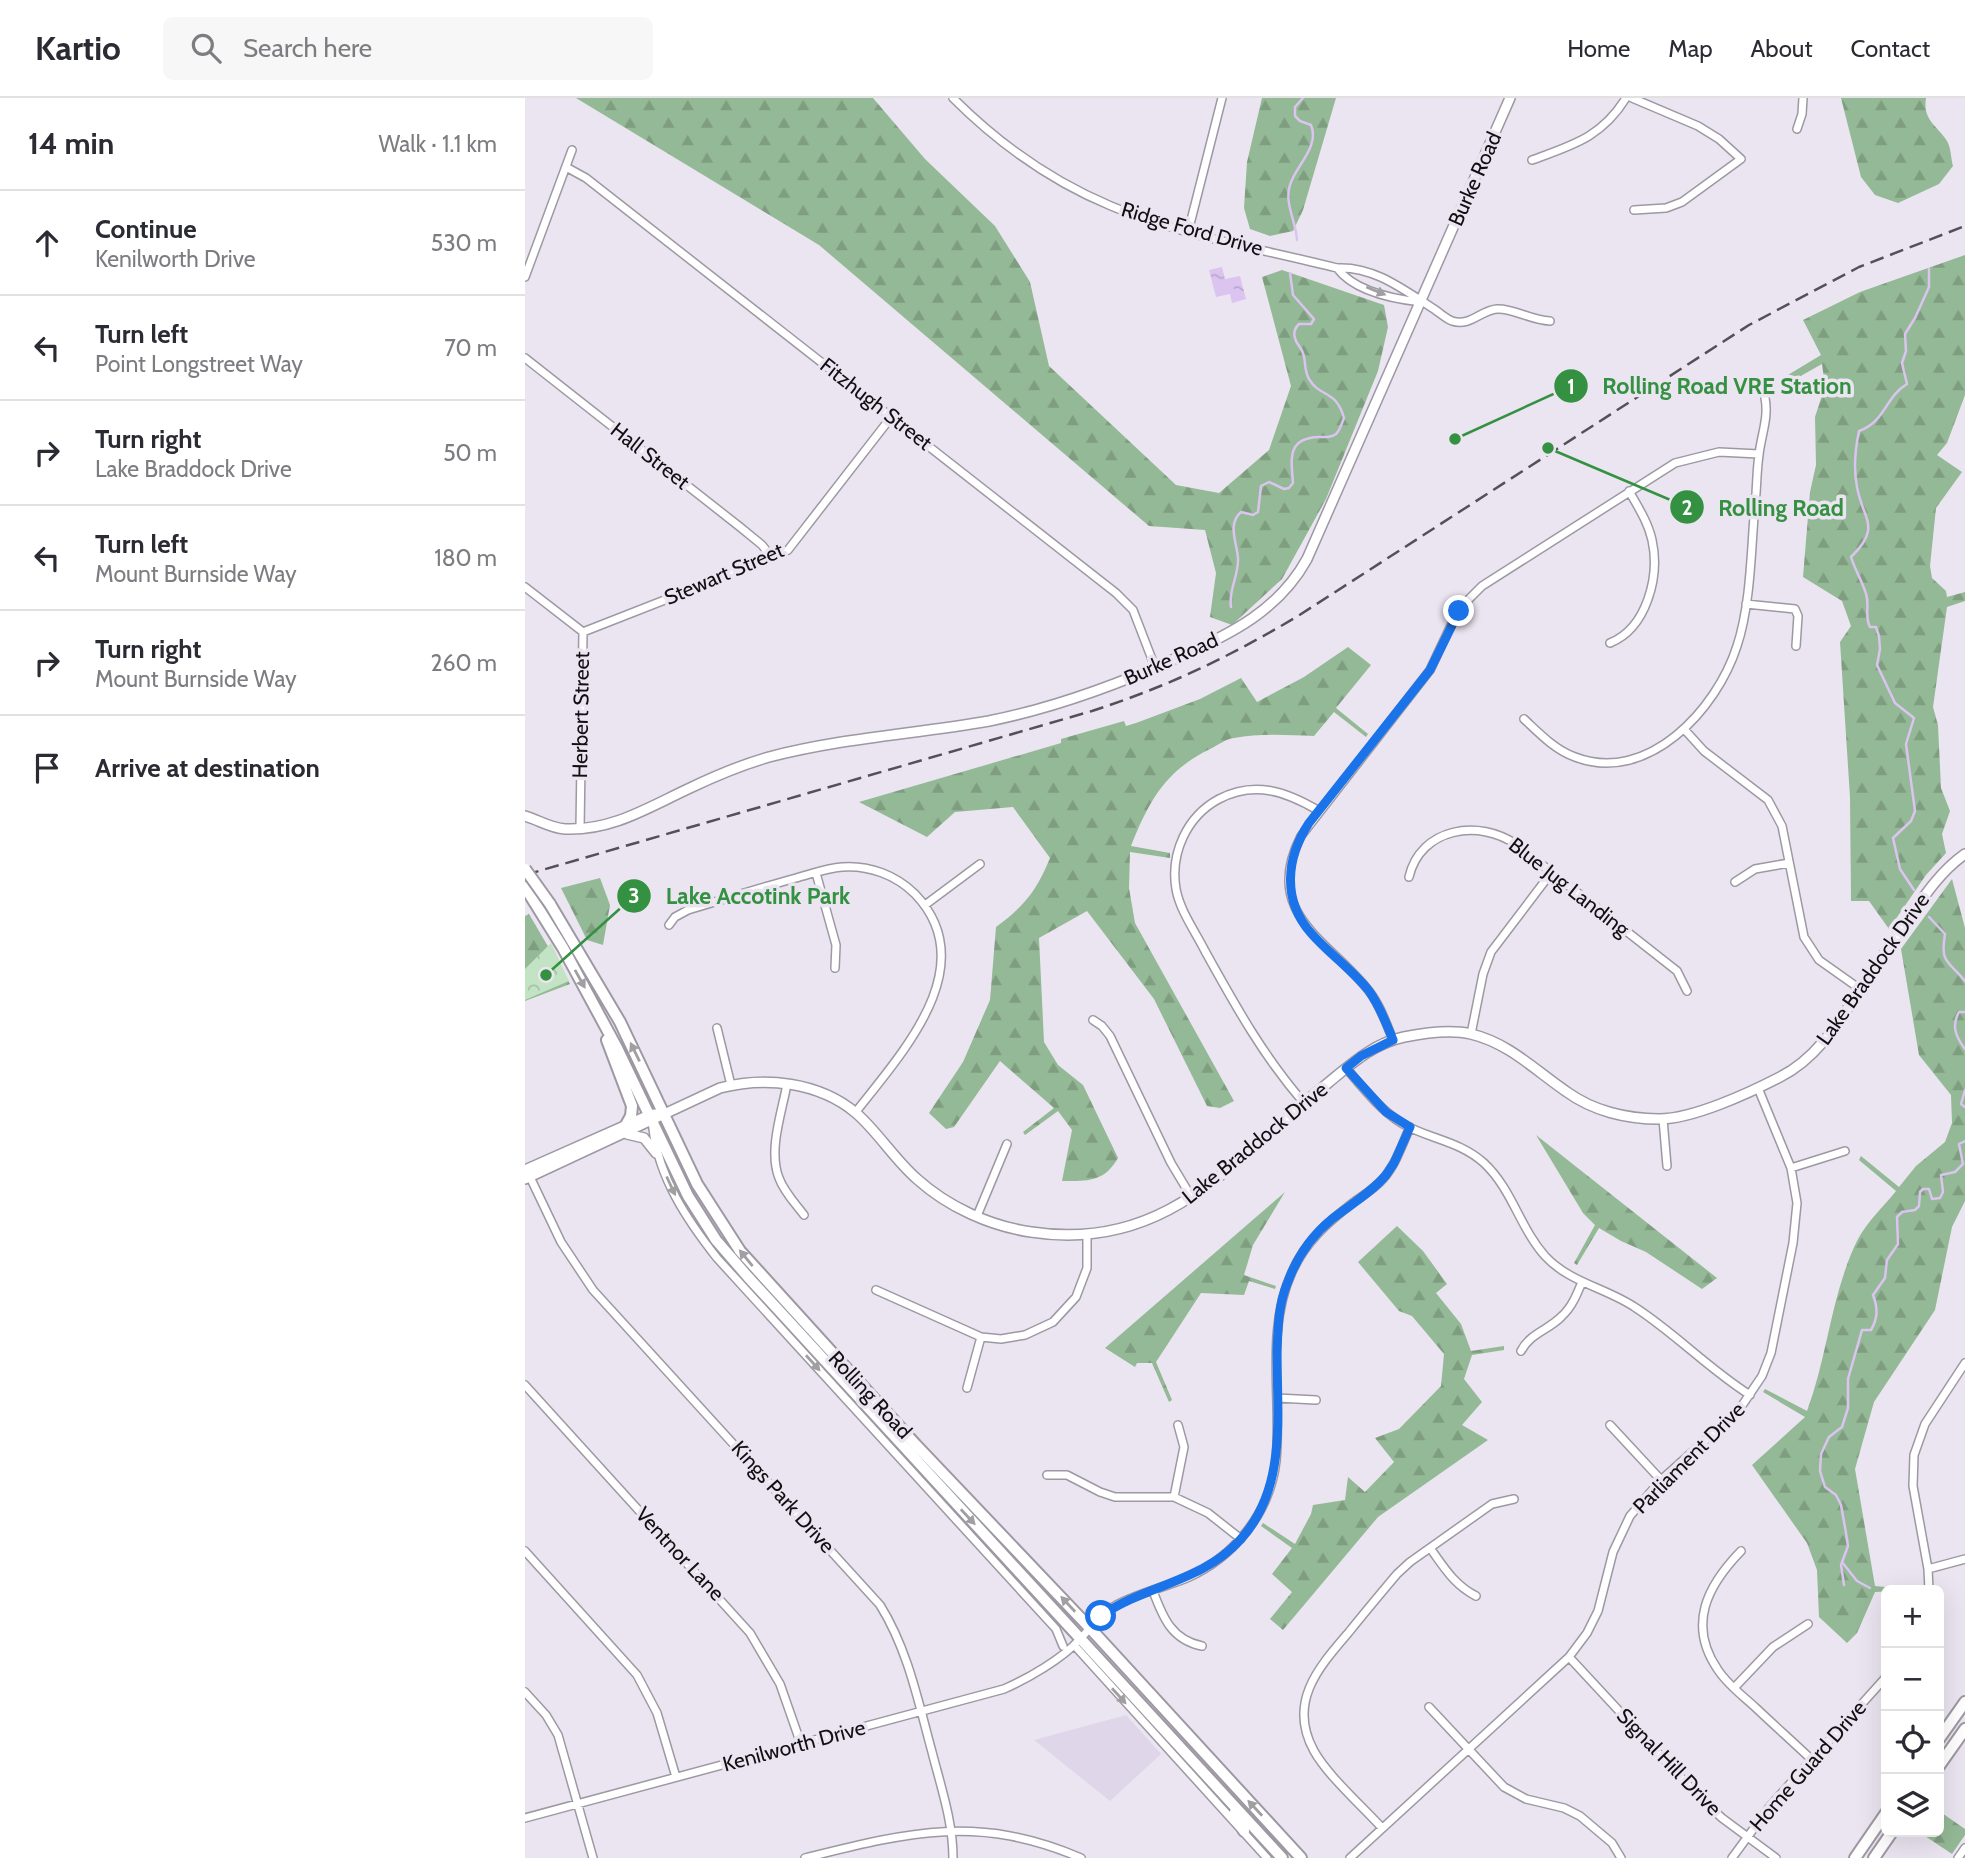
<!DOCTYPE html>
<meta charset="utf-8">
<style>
:root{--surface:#fff;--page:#f7f7f7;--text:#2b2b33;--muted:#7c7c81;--line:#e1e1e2}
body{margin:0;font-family:Cabin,sans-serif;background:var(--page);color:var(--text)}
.controls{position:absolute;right:21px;bottom:21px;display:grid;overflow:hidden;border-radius:10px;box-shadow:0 7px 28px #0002}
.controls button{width:63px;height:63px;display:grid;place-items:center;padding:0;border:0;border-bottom:2px solid var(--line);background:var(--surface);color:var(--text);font:35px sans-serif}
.stop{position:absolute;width:21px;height:21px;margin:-16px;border:5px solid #1a73e8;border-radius:50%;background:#fff}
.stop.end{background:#1a73e8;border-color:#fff;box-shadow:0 2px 7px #0008}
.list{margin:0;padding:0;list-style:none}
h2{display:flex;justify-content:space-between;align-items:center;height:91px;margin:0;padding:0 28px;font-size:30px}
h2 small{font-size:23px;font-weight:400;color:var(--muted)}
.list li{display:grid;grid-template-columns:46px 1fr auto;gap:21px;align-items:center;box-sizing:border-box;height:105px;padding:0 28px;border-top:2px solid var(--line)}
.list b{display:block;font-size:26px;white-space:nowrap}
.list p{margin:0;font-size:23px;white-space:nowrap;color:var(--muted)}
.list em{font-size:23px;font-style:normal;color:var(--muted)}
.icon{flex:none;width:38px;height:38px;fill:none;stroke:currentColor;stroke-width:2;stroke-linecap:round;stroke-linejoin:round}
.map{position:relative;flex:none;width:1440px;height:1760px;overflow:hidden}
header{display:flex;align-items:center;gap:42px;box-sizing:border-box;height:98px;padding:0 35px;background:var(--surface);border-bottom:2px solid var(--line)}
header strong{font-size:33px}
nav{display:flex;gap:38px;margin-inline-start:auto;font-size:24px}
.search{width:490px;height:63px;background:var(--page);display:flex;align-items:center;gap:18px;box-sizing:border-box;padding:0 24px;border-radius:10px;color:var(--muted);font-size:26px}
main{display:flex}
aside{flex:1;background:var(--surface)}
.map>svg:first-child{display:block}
</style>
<header>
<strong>Kartio</strong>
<div class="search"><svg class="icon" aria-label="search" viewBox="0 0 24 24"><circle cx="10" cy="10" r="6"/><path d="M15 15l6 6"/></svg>Search here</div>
<nav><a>Home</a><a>Map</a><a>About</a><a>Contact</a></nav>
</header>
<main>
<aside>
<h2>14 min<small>Walk · 1.1 km</small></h2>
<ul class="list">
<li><svg class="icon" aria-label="ahead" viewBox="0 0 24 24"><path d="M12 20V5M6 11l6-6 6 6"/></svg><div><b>Continue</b><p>Kenilworth Drive</p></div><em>530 m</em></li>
<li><svg class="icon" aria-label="left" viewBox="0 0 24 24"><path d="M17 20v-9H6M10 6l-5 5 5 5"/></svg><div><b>Turn left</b><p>Point Longstreet Way</p></div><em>70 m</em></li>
<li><svg class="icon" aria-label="right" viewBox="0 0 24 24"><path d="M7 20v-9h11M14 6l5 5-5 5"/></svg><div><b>Turn right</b><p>Lake Braddock Drive</p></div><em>50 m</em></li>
<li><svg class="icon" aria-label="left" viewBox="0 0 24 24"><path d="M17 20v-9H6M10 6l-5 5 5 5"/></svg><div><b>Turn left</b><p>Mount Burnside Way</p></div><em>180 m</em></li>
<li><svg class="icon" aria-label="right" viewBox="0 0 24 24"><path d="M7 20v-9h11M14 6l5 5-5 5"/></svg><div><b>Turn right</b><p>Mount Burnside Way</p></div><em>260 m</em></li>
<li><svg class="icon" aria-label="arrive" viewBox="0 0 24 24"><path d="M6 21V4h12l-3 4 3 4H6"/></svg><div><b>Arrive at destination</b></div></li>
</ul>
</aside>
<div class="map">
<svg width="1440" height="1760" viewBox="0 0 1440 1760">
<defs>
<pattern id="forest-firs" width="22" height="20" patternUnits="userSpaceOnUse" patternTransform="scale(1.75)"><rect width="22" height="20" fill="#94b996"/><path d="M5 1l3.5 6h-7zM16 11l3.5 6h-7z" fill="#7f9e80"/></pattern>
<pattern id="park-crowns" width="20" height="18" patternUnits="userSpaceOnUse" patternTransform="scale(1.75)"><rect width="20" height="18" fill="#c3e4c4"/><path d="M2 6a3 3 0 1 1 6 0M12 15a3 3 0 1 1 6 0" fill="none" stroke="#a6c2a8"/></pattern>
<pattern id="water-ripples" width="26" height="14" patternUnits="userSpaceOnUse" patternTransform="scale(1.75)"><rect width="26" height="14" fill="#dbc4ef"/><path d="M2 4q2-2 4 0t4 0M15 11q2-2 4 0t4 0" fill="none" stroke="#bba7cc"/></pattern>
</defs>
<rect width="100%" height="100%" fill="#ebe5f1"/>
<path fill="#e0d6e9" d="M 601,1617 L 636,1656 L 585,1703 L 509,1642 Z"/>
<path fill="url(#forest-firs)" d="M 51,0 L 348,0 L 400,61 L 470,128 L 505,184 L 524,268 L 651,387 L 694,395 L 744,352 L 766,288 L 737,179 L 757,172 L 859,207 L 863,229 L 853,273 L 801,401 L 757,481 L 707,527 L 685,519 L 691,475 L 680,432 L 624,428 L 294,147 Z
M 737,0 L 811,0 L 778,112 L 768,133 L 745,138 L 725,131 L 719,110 L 722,64 Z
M 1316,0 L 1401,0 C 1397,24 1415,29 1423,45 C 1426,51 1426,61 1428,68 L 1414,86 L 1373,105 L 1350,97 L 1336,79 Z
M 1440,157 L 1440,297 L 1422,345 L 1412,357 L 1437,374 L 1411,410 L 1405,468 L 1407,480 L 1421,493 L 1422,499 L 1440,494 L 1440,503 L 1422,509 L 1408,609 L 1413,627 L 1416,690 L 1425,713 L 1417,736 L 1421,755 L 1401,777 L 1364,831 L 1344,803 L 1326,803 L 1325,699 L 1315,544 L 1326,528 L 1317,503 L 1278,479 L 1285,394 L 1291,367 L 1290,319 L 1300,288 L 1297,266 L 1258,288 L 1253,283 L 1296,257 L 1278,222 L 1335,194 Z
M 823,549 L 846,567 L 811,610 L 843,636 L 841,639 L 809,614 L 789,638 C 763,637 736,635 709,640 C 701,641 693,647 685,651 C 640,673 624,703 606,748 L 645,755 L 645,760 L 605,754 L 604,790 L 610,825 L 709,1003 L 695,1010 L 682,1008 L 629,901 L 562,813 L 514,840 L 519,944 L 533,967 L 558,987 L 593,1060 C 579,1084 564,1083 537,1083 L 547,1032 L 533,1013 L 500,1037 L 498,1034 L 529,1010 L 475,963 L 429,1029 L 421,1031 L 404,1015 L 438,964 L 465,902 L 471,829 C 500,807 511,794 525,760 L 488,709 L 430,714 L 402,739 L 334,704 L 536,645 L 536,641 L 599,623 L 601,628 L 611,625 L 675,601 L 716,580 L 732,604 L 779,579 Z
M 75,780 L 85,807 L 78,847 L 62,842 L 36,790 Z
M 1427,781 L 1440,830 L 1440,1103 L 1427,1129 L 1410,1212 L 1349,1304 L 1330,1371 L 1350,1488 L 1391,1492 L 1350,1494 L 1332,1535 L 1322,1545 L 1294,1519 L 1292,1472 L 1282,1445 L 1227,1367 L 1280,1319 L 1238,1294 L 1240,1291 L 1282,1313 C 1303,1257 1306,1195 1333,1141 C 1342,1124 1359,1108 1371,1093 L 1334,1062 L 1336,1058 L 1374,1089 L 1391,1068 L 1420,1044 L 1427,1025 L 1426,997 L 1394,957 L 1376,851 Z
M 4,816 L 45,886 L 0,903 L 0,818 Z
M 1011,1037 L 1173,1165 L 1192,1180 L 1177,1191 L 1121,1154 L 1096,1143 L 1074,1130 L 1052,1167 L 1049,1165 L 1070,1127 L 1058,1115 Z
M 760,1094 L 728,1147 L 719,1177 L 751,1188 L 750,1191 L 724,1183 L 719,1197 L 676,1195 L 631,1264 L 647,1302 L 644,1304 L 627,1265 L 612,1265 L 610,1269 L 580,1250 Z
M 872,1128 L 898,1153 L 922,1186 L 911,1195 L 936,1226 L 946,1253 L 979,1248 L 979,1252 L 947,1257 L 939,1281 L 957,1304 L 937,1327 L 963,1342 L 853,1419 L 758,1532 L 745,1521 L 767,1494 L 747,1476 L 767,1450 L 736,1428 L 738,1425 L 770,1446 L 786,1416 L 788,1407 L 820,1402 L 823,1379 L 840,1394 L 869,1364 L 850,1340 L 874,1331 L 916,1288 L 919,1256 L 887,1218 L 874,1213 L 833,1164 Z
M 1414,1713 L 1440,1731 L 1440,1737 L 1427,1756 L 1394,1734 L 1414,1734 Z"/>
<path fill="url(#park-crowns)" d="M 26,845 L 44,883 L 0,902 L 0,871 Z"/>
<path fill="url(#water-ripples)" d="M 697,169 L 700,181 L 715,178 L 721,201 L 707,205 L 705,196 L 691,199 L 684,172 Z"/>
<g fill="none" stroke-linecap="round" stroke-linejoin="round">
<path stroke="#dbc4ef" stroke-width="2.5" d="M 772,142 C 771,123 759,105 765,87 C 771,67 795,49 786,27 L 775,23 L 770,18 L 770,9 L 778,0
M 706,509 C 703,493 714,477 713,460 C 712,445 702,426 716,414 L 728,417 L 733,414 L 736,388 L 744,384 L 759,391 L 764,390 L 768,385 C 766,360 762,340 794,339 C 800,339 806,340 811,336 C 815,332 817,325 819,320 C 811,291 795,300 784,281 C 779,273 781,263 778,255 C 776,249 771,246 770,240 C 768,234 770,230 774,226 L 786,226 L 789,221 L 768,197 L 765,175
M 1389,792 L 1375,771 L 1368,740 L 1386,723 L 1390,713 L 1381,646 L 1389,620 L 1370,605 L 1352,567 L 1355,551 L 1354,538 L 1351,529 L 1345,529 C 1339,518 1345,507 1341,496 C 1338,485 1330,472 1326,459 C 1357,429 1338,422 1332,389 C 1328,369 1330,352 1334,333 C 1361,323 1360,299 1382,286 L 1377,265 L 1381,253 L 1380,236 L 1390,220 L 1404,189 L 1404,171
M 1404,819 L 1420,836 C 1415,866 1423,862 1440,883
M 1440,914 L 1434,914 C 1426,928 1431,939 1440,951
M 1440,992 L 1436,1006 L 1440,1009
M 1317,1464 L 1332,1483 L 1345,1490
M 1319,1487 L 1316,1467 L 1323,1448 L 1321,1435 L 1316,1407 L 1311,1397 L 1300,1389 L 1295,1373 L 1296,1356 L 1304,1339 L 1317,1329 L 1323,1310 L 1323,1281 L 1337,1232 L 1346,1232 C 1353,1220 1353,1210 1348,1197 L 1360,1180 L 1362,1162 L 1373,1146 L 1372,1119 L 1377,1114 L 1390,1112 L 1394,1108 L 1395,1094 L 1398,1091 L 1404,1091 L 1407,1101 L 1415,1100 L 1418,1094 L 1416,1077 L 1430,1074 L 1438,1066 L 1434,1046 L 1440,1043"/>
<g stroke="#9e98a3" stroke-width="10">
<path id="minor" d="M 428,0 C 473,45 526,83 586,108 C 657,138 737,151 812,170 C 849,168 879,192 909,211 C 915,215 920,220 927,223 C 945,229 956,212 972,211 C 988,210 1005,222 1025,223
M 1107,0 L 1173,28 L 1194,41 L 1216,61 L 1157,104 L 1141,110 L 1109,112
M 1272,31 L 1277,16 L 1278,0
M 1007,62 C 1048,47 1077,39 1101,0
M 41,69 L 61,80 L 591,495 L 608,512 L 630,569
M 663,134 L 697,0
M 812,170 C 829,193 868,201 896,204
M 0,179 L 47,52
M 0,260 L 215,429 L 237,447 L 247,460
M 0,489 L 58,534
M 1221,506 L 1270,511 L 1273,518 L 1271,548
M 58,534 L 247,460 L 263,452 L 367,318
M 1085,545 C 1122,530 1135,478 1127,442 C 1123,424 1113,409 1104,393
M 999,621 C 1014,635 1030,652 1050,659 C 1123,687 1192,611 1212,548 C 1227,503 1226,442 1231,395 C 1232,382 1232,370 1234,357 C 1236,337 1244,320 1240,300
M 1159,631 L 1179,653 L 1243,702 L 1257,728 L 1279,839 L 1294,862 L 1335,891
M 55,731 L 58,534
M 291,775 L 311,847 L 310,870
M 884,779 C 895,730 954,720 992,747 L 1152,873 L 1162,893
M 1210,784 L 1230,771 L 1264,765
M 400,807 L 455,766
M 144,827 L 150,819 L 163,812 C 199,801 235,790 271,780 C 286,776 302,770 317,769 C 344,767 371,777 390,796 C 459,868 376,956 330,1015
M 568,922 L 577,928 L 585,938 L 646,1065 L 667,1100
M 192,930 L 206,987
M 946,936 L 958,876 L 966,854 L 1026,775
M 868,942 C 861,925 855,907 844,893 C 804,842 736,816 776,738 L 905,572 L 930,519 L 939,506 L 957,488 L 1150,365 L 1194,354 L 1234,356
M 821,970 C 838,990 855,1012 878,1026 C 904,1041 935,1043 959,1065 C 987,1091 995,1130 1020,1158 C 1045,1185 1082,1190 1111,1210 C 1151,1236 1185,1272 1225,1297
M 262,986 C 257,1014 243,1052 254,1080 C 259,1094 270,1105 279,1117
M 779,1005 C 738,958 710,907 680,853 C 670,833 655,813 651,791 C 645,755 662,718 694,701 C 730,682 762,694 794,713
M 1138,1021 L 1142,1068
M 128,1031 C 134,1080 162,1122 192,1160 L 531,1531 L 538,1548
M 1266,1070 L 1320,1053
M 5,1079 L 36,1144 L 68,1192 L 355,1507 C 383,1552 393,1603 407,1654 C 416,1689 428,1724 428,1760
M 452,1118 L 482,1046
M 351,1192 L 456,1239 L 476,1241 L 500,1237 L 528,1224 L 551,1199 L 562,1170 L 562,1137
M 996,1253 C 1005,1235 1024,1232 1037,1218 C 1047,1209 1052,1196 1057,1184
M 0,1287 L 225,1535 L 255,1586 L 276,1646
M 442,1290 L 456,1239
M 752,1300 L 791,1302
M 1085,1327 L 1136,1382
M 522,1377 L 542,1377 L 575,1394 L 590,1399 L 649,1399 L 683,1415 L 716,1441
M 649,1399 L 659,1349 L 653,1327
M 905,1450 C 919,1469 929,1487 951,1498
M 0,1453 L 112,1577 L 132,1615 L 151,1679
M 1216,1453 C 1182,1488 1162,1527 1193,1572 C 1203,1587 1218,1598 1231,1610 C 1249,1627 1268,1644 1286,1661
M 1403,1471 L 1440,1461
M 1404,1492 L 1403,1471 L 1388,1388 L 1389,1357 L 1400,1326 L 1440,1265
M 628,1493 C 638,1520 647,1542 677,1548
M 549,1547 L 742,1760
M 1044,1559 L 1173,1698 L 1197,1720 L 1251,1760
M 1209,1590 L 1248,1549 L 1283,1526
M 0,1594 L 21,1617 L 33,1637 L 68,1760
M 904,1609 L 979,1689 L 1001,1701 L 1039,1710 L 1055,1718 L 1087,1745 L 1096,1760
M 0,1720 L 479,1591 C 502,1581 537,1561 554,1542 C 567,1529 571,1520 588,1509 C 610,1496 638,1490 662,1480 C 709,1459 745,1415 751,1363 C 757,1301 740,1233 767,1174 C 780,1144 803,1124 829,1104 C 839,1097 850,1090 858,1081 C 871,1066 877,1047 885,1029
M 857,1730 C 837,1708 803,1678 789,1653 C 762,1604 794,1569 824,1534 C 840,1514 856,1495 872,1476 L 885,1464 L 967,1406 L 989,1401
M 280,1760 C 384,1734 453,1716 556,1760
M 825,1760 L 1044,1559 L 1062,1535 L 1073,1513 L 1088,1454 L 1105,1418 L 1136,1382 L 1214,1312 L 1237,1278 L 1246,1255 L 1268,1145 L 1272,1105 L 1266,1070 L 1233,990
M 1207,1760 L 1246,1707 L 1361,1579
M 1433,1760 L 1440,1750"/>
</g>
<g stroke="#9e98a3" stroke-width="12">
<path id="tertiary" d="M 0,718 C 14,722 25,730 40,731 C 87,733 124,709 165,690 C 190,678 216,667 244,659 C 316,640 390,636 464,623 C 529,610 594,586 654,559 C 706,536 754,512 782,461 L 985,0
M 102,1036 L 119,1040 L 131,1055
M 0,1072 L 124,1017 L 130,1016
M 0,1081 L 195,990 C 240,978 294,984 331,1015 C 353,1034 369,1061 392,1081 C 423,1109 465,1128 506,1134 C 642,1155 709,1061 803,985 C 826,966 849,945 879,939 C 899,935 925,931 946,936 C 984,945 1011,973 1042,994 C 1068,1013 1102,1021 1134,1021 C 1168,1021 1224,995 1255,979 C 1289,962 1310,930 1331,898 C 1346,875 1362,852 1377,830 C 1396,803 1413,775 1440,756"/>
</g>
<g stroke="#9e98a3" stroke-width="14">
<path id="primary" d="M 0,789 L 38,850 L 92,950 L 163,1098 L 191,1142 L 223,1179 L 757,1760
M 25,806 L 95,924 L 172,1086 L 215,1153 L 391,1347 L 564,1529 L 776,1760
M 82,942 L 107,1008 L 106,1018 L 101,1027
M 1414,1641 L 1440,1604
M 1414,1668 L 1440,1631
M 710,1714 L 719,1733
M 1330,1760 L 1361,1715
M 1349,1760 L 1367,1734"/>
</g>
<use href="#minor" stroke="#fff" stroke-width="7"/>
<use href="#tertiary" stroke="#fff" stroke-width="9"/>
<use href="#primary" stroke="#fff" stroke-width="10"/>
<path stroke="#545057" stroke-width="2.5" stroke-dasharray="14 7" stroke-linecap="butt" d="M 0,777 L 567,613 C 644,588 704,559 773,518 L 1224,227 L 1334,169 L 1440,128"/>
<g stroke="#9e98a3" stroke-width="14" stroke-linecap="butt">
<path id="primary-bridge" d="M 0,771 L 25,806"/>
</g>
<use href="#primary-bridge" stroke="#fff" stroke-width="10"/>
</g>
<defs><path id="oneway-solid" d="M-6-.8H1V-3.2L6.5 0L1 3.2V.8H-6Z" transform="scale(1.75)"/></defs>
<g fill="#a09fa1">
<use href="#oneway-solid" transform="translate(851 193) rotate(22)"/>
<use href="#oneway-solid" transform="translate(55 881) rotate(61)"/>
<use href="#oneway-solid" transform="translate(110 954) rotate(-116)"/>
<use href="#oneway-solid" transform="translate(146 1088) rotate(65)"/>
<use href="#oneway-solid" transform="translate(221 1160) rotate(-129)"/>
<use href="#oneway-solid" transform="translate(288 1265) rotate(48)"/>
<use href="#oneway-solid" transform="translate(443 1419) rotate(47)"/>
<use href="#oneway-solid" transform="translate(543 1506) rotate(-133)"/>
<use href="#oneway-solid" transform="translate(594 1598) rotate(48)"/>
<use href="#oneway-solid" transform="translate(730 1710) rotate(-133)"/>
</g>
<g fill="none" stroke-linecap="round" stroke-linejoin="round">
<path stroke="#1a73e8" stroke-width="9" d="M 576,1518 C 620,1487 677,1484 715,1442 C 762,1391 752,1319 752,1254 C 753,1231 753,1208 762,1186 C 771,1161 786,1138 807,1121 C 825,1107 846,1095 861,1077 L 869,1065 L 885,1029 L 861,1014 L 821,970 L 836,958 L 868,942 C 861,925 855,908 844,893 C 827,871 804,856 786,835 C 757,802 761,760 784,725 L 905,572 L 934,513"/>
</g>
<g text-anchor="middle" stroke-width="7" stroke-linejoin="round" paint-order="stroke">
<g font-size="21" fill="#120f13" stroke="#ebe5f1">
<text transform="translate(950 81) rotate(-66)" y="7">Burke Road</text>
<text transform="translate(667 131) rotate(16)" y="7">Ridge Ford Drive</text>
<text transform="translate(351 306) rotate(38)" y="7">Fitzhugh Street</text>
<text transform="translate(125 358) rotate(38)" y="7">Hall Street</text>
<text transform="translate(199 476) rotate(-23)" y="7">Stewart Street</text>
<text transform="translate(646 561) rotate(-24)" y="7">Burke Road</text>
<text transform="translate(56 617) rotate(-89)" y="7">Herbert Street</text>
<text transform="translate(1044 789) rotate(38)" y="7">Blue Jug Landing</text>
<text transform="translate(1348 871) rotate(-55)" y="7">Lake Braddock Drive</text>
<text transform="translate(730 1045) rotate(-39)" y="7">Lake Braddock Drive</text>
<text transform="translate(345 1297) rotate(47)" y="7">Rolling Road</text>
<text transform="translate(1164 1360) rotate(-45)" y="7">Parliament Drive</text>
<text transform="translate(258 1399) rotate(48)" y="7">Kings Park Drive</text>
<text transform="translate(155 1456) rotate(47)" y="7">Ventnor Lane</text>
<text transform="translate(269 1648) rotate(-15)" y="7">Kenilworth Drive</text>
<text transform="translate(1144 1664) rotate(46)" y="7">Signal Hill Drive</text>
<text transform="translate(1283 1668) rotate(-49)" y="7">Home Guard Drive</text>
</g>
</g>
<path fill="none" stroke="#359142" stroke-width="2.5" d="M930 341L1046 288M1023 350L1162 409M21 877L109 798"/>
<g fill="#359142" stroke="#ebe5f1" stroke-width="2.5">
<circle cx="930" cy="341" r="7"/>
<circle cx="1023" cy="350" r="7"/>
<circle cx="21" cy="877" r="7"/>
<circle cx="1046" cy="288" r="18"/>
<circle cx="1162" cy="409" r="18"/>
<circle cx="109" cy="798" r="18"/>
</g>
<g font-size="21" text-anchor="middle" font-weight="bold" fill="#fff">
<text x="1046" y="296">1</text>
<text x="1162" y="417">2</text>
<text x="109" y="805">3</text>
</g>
<g font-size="23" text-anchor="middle" font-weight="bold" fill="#359142" stroke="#ebe5f1" stroke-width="7" stroke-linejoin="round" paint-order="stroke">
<text x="1202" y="296">Rolling Road VRE Station</text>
<text x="1256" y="418">Rolling Road</text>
<text x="233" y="806">Lake Accotink Park</text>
</g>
</svg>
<div class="controls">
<button>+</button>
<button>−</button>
<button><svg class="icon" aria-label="locate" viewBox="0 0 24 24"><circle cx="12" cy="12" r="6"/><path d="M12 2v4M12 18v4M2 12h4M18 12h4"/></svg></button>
<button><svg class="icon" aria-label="layers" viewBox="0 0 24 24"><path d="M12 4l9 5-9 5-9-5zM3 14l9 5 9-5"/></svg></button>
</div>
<div class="stop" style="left:576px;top:1518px"></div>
<div class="stop end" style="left:934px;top:513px"></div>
</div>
</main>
